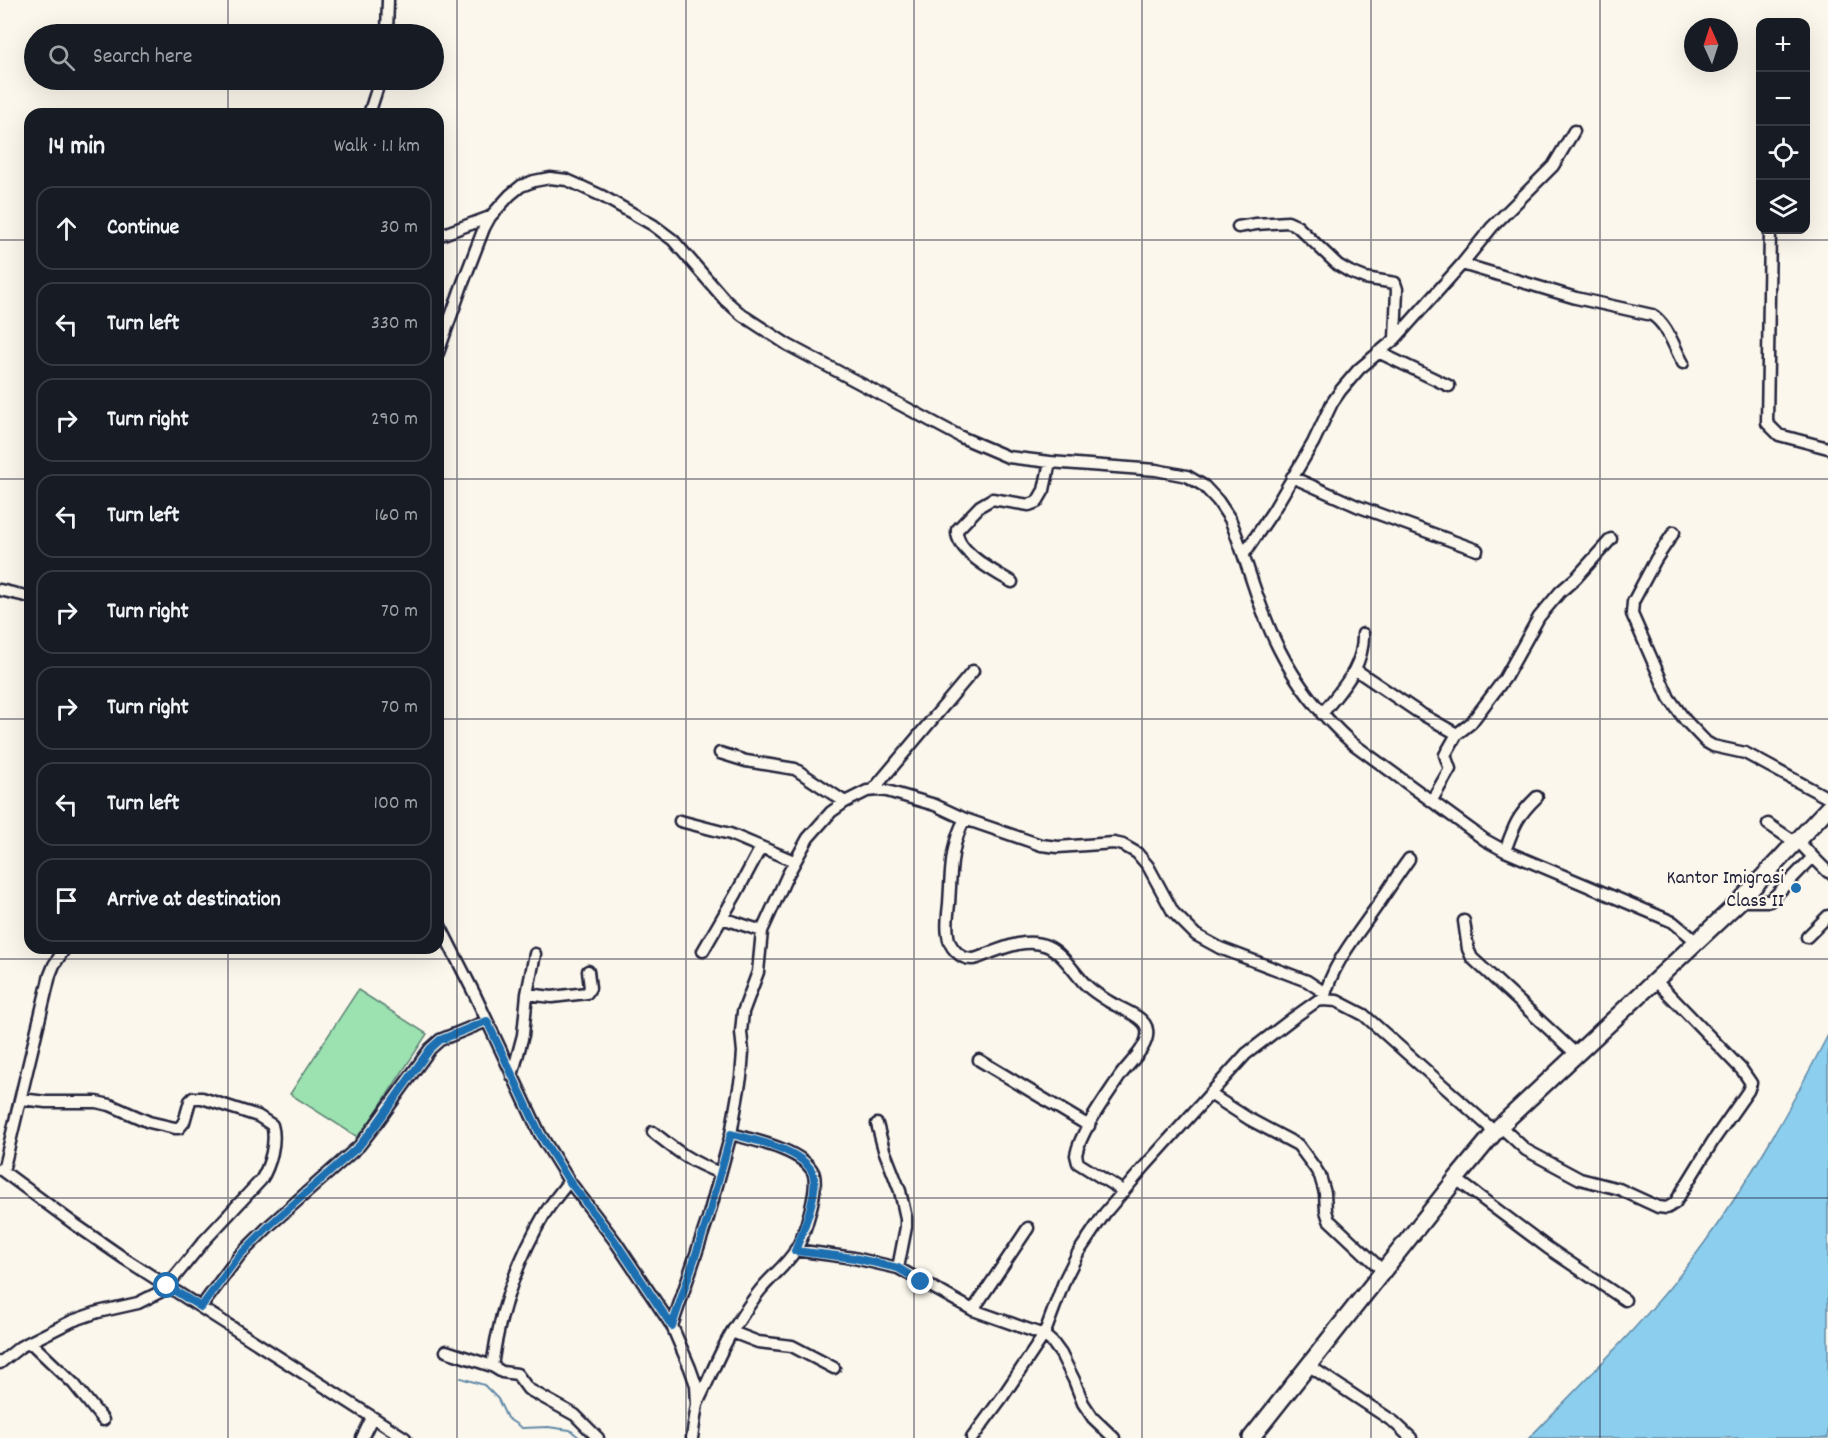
<!DOCTYPE html>
<meta charset="utf-8">
<style>
:root{--surface:#171b24;--page:#242831;--text:#f1f3f6;--muted:#9ea1a6;--line:#363941}
body{margin:0;font-family:Dekko,sans-serif;background:var(--page);color:var(--text)}
.controls{position:absolute;right:18px;top:18px;display:grid;overflow:hidden;border-radius:12px;box-shadow:0 6px 24px #0002}
.controls button{width:54px;height:54px;display:grid;place-items:center;padding:0;border:0;border-bottom:2px solid var(--line);background:var(--surface);color:var(--text);font:30px sans-serif}
.compass{position:absolute;left:1684px;top:18px;width:54px;height:54px;border-radius:50%;background:var(--surface);box-shadow:0 6px 24px #0002;rotate:357deg}
.stop{position:absolute;width:18px;height:18px;margin:-14px;border:4px solid #1f6fb2;border-radius:50%;background:#fff}
.stop.end{background:#1f6fb2;border-color:#fff;box-shadow:0 2px 6px #0008}
.list{margin:0;padding:0;list-style:none}
h2{display:flex;justify-content:space-between;align-items:center;height:78px;margin:0;padding:0 24px;font-size:26px}
h2 small{font-size:20px;font-weight:400;color:var(--muted)}
.list li{display:grid;grid-template-columns:39px 1fr auto;gap:18px;align-items:center;box-sizing:border-box;height:84px;margin:0 12px 12px;padding:0 12px;border:2px solid var(--line);border-radius:18px}
.list b{display:block;font-size:22px;white-space:nowrap}
.list em{font-size:20px;font-style:normal;color:var(--muted)}
.icon{flex:none;width:33px;height:33px;fill:none;stroke:currentColor;stroke-width:2;stroke-linecap:round;stroke-linejoin:round}
.map{position:relative;flex:none;width:1828px;height:1438px;overflow:hidden}
.search{position:absolute;background:var(--surface);box-shadow:0 6px 24px #0002;left:24px;top:24px;width:420px;height:66px;display:flex;align-items:center;gap:15px;box-sizing:border-box;padding:0 21px;border-radius:33px;color:var(--muted);font-size:22px}
.panel{position:absolute;background:var(--surface);box-shadow:0 6px 24px #0002;left:24px;top:108px;width:420px;height:846px;border-radius:18px}
.map>svg:first-child{display:block}
</style>
<div class="map">
<svg width="1828" height="1438" viewBox="0 0 1828 1438">
<rect width="100%" height="100%" fill="#fbf7ec"/>
<filter id="ink" filterUnits="userSpaceOnUse"><feTurbulence type="fractalNoise" baseFrequency=".0167" numOctaves="2"/><feDisplacementMap in="SourceGraphic" scale="12" xChannelSelector="R" yChannelSelector="G"/><feConvolveMatrix kernelMatrix="1 2 1 2 8 2 1 2 1" color-interpolation-filters="sRGB"/></filter>
<g filter="url(#ink)">
<path fill="#9be2b0" stroke="#5e8276" stroke-width="1.5" d="M 358,990 L 427,1034 L 359,1138 L 290,1094 Z"/>
<path fill="#8cceed" stroke="#6289a6" stroke-width="1.5" d="M 1828,1035 L 1828,1438 L 1529,1438 C 1590,1375 1654,1313 1705,1242 C 1752,1177 1791,1106 1828,1035 Z"/>
<g fill="none" stroke-linecap="round" stroke-linejoin="round">
<path stroke="#6289a6" stroke-width="2" d="M 461,1378 L 484,1385 L 498,1399 L 507,1418 L 522,1428 L 548,1427 L 570,1430 L 580,1438"/>
<g stroke="#22223b" stroke-width="15">
<path id="minor" d="M 387,34 L 388,0
M 369,114 L 380,80
M 1238,227 L 1256,224 L 1288,222 L 1297,226 L 1338,265 L 1350,272 L 1365,278 L 1395,283 L 1397,289 L 1395,339
M 1770,230 L 1767,423 L 1779,435 L 1828,448
M 438,236 L 490,217
M 1462,264 L 1576,298 L 1652,315 C 1667,324 1674,347 1683,363
M 1378,352 L 1449,386
M 438,353 L 461,288 L 484,228 L 490,217 L 510,195 L 521,186 L 534,181 L 550,178 L 567,180 L 576,184 L 602,196 L 653,225 L 673,240 L 725,300 L 742,315 L 788,345 L 961,437 L 1008,457 L 1050,462 L 1156,470 L 1187,476 L 1204,486 L 1218,501 L 1230,519 C 1248,562 1258,608 1279,649 C 1297,685 1323,717 1352,743 L 1485,840 L 1505,851 L 1673,922 L 1697,942
M 1292,477 L 1357,506 L 1477,550
M 1674,532 L 1656,559 L 1633,602 L 1632,614 L 1669,698 L 1685,720 L 1706,742 L 1713,746 L 1745,753 L 1828,798
M 1244,554 L 1273,511 L 1313,443 L 1332,403 L 1341,390 L 1359,369 L 1395,339 L 1462,264 L 1492,227 L 1553,166 L 1574,131
M 1012,582 C 996,573 955,551 957,530 L 980,506 L 992,499 L 1029,505 L 1037,502 L 1044,490 L 1050,462
M 0,590 L 30,597
M 1356,670 L 1418,712 L 1457,734
M 1322,714 C 1341,689 1364,668 1363,634
M 720,753 L 746,761 L 795,769 L 845,802
M 873,790 L 973,671
M 1432,800 L 1450,769 L 1445,755 L 1457,734 L 1471,723 L 1505,678 L 1539,617 L 1560,592 L 1576,578 L 1611,539
M 965,819 C 950,845 951,875 949,904 C 948,914 946,925 948,935 C 949,947 960,959 972,959 C 978,959 984,955 990,953 C 1008,946 1028,938 1047,946 C 1063,953 1074,973 1086,985 C 1092,991 1100,996 1108,1001 C 1118,1008 1146,1016 1147,1030 C 1150,1046 1129,1063 1120,1076 C 1107,1096 1080,1132 1076,1155 L 1078,1163 L 1123,1191
M 680,821 L 730,834 L 794,861
M 1768,824 L 1795,842
M 1505,851 C 1514,826 1517,816 1537,797
M 1813,857 L 1828,872
M 1740,901 L 1770,901 L 1813,857 L 1797,840
M 722,918 L 762,931
M 1464,921 L 1468,949 L 1472,958 L 1576,1054
M 438,922 L 475,995 L 540,1134 L 569,1181 L 615,1241 L 672,1326 L 690,1368 L 696,1385 L 697,1404 L 692,1438
M 1807,937 L 1828,916
M 703,951 L 736,894 L 761,847
M 527,994 L 552,997 L 587,993 L 590,988 L 588,971
M 1324,999 C 1332,964 1357,935 1377,906 C 1388,890 1398,874 1409,859
M 979,1060 L 1089,1126
M 512,1076 L 523,1035 L 527,994 L 535,954
M 1210,1094 L 1249,1119 L 1298,1145 L 1315,1168 L 1320,1176 L 1325,1193 L 1326,1211 L 1329,1220 L 1383,1271
M 877,1124 L 884,1150 L 900,1191 L 906,1218 L 906,1227 L 898,1268
M 1500,1126 L 1526,1150 L 1580,1179 L 1619,1189 L 1658,1207 L 1667,1208 L 1675,1203 L 1713,1141 L 1748,1091 L 1751,1083 L 1742,1070 L 1656,981
M 653,1132 C 678,1152 689,1161 720,1173
M 731,1134 L 741,1077 L 743,1052 L 741,1032 L 743,1012 L 758,972 L 762,931 L 787,876 L 808,838 L 831,812 L 845,802 L 867,791 L 878,790 L 887,791 L 935,805 L 965,819 L 1041,845 L 1058,847 L 1114,843 L 1123,845 L 1137,853 L 1148,866 L 1173,912 L 1196,935 L 1220,948 L 1307,981 L 1325,993
M 0,1169 L 73,1223 L 125,1259 L 405,1438
M 3,1171 L 50,975 L 54,965 L 65,948
M 1456,1179 L 1548,1248 L 1625,1300
M 569,1181 C 561,1192 551,1203 544,1215 C 517,1261 499,1313 492,1366 L 502,1372 L 517,1374 L 528,1389 L 575,1415 L 598,1438
M 795,1250 L 854,1258 L 898,1268 L 973,1310 L 1044,1335 L 1053,1343 L 1061,1354 L 1074,1380 L 1083,1403 L 1093,1418 L 1114,1438
M 201,1307 L 239,1256 L 270,1225 L 359,1146 L 376,1124 L 430,1049 L 440,1040 L 487,1021
M 973,1310 L 1028,1228
M 672,1326 L 708,1218 L 731,1134 C 753,1140 802,1150 813,1172 C 820,1187 804,1237 795,1251 C 787,1264 772,1276 762,1288 C 751,1301 742,1316 733,1330 C 719,1353 709,1380 697,1404
M 732,1332 L 758,1342 L 792,1346 L 834,1368
M 30,1342 L 74,1384 L 103,1420
M 446,1351 L 492,1366
M 0,1363 L 20,1347 L 72,1321 L 98,1312 L 138,1303 L 164,1290 L 204,1241 L 261,1180 C 270,1166 277,1141 272,1125 L 258,1116 L 202,1098 L 193,1098 L 190,1101 L 184,1122 L 179,1128 L 175,1128 L 149,1122 L 110,1105 L 96,1102 L 46,1102 L 21,1099
M 1308,1365 L 1394,1422 L 1411,1438
M 362,1438 L 372,1418
M 972,1438 L 1003,1396 L 1044,1335 L 1065,1279 L 1078,1253 L 1105,1213 L 1145,1166 L 1246,1054 L 1293,1018 L 1317,1001 L 1323,1000 L 1337,1001 L 1364,1015 L 1495,1132"/>
</g>
<g stroke="#22223b" stroke-width="20">
<path id="highway" d="M 1251,1438 L 1456,1179 L 1500,1126 L 1740,901 L 1828,808"/>
</g>
<use href="#minor" stroke="#fbf7ec" stroke-width="10"/>
<use href="#highway" stroke="#fbf7ec" stroke-width="15"/>
</g>
</g>
<g fill="none" stroke-linecap="round" stroke-linejoin="round" filter="url(#ink)">
<path stroke="#1f6fb2" stroke-width="8" d="M 167,1286 L 201,1307 L 239,1256 L 270,1225 L 359,1146 L 376,1125 L 430,1049 L 440,1040 L 487,1021 L 540,1134 L 569,1181 L 615,1241 L 672,1326 L 708,1218 L 731,1134 C 754,1140 810,1151 814,1178 C 817,1197 802,1233 795,1251 L 854,1258 L 898,1268 L 921,1282"/>
</g>
<path fill="none" stroke="#22223b" stroke-width="1.5" stroke-opacity="0.55" d="M 228,0 L 228,34M 457,0 L 457,1438M 686,0 L 686,1438M 914,0 L 914,1438M 1142,0 L 1142,1438M 1371,0 L 1371,1438M 1600,0 L 1600,1438M 228,80 L 228,114M 0,240 L 30,240M 438,240 L 1828,240M 0,479 L 30,479M 438,479 L 1828,479M 0,719 L 30,719M 438,719 L 1828,719M 228,948 L 228,1438M 0,959 L 1828,959M 0,1198 L 1828,1198"/>
<circle fill="#1f6fb2" stroke="#fbf7ec" stroke-width="2" cx="1796" cy="888" r="6"/>
<g text-anchor="middle" stroke-width="4.5" stroke-linejoin="round" paint-order="stroke">
<g font-size="20" fill="#22223b" stroke="#fbf7ec" text-anchor="end">
<text x="1784" y="883">Kantor Imigrasi<tspan x="1784" dy="23">Class II</tspan></text>
</g>
</g>
</svg>
<div class="controls">
<button>+</button>
<button>−</button>
<button><svg class="icon" aria-label="locate" viewBox="0 0 24 24"><circle cx="12" cy="12" r="6"/><path d="M12 2v4M12 18v4M2 12h4M18 12h4"/></svg></button>
<button><svg class="icon" aria-label="layers" viewBox="0 0 24 24"><path d="M12 4l9 5-9 5-9-5zM3 14l9 5 9-5"/></svg></button>
</div>
<svg class="compass" viewBox="-18 -18 36 36"><path d="M0-13l5 13h-10z" fill="#e53935"/><path d="M0 13l5-13h-10z" fill="#9ea1a6"/></svg>
<div class="stop" style="left:167px;top:1286px"></div>
<div class="stop end" style="left:921px;top:1282px"></div>
<div class="search"><svg class="icon" aria-label="search" viewBox="0 0 24 24"><circle cx="10" cy="10" r="6"/><path d="M15 15l6 6"/></svg>Search here</div>
<section class="panel">
<h2>14 min<small>Walk · 1.1 km</small></h2>
<ul class="list">
<li><svg class="icon" aria-label="ahead" viewBox="0 0 24 24"><path d="M12 20V5M6 11l6-6 6 6"/></svg><div><b>Continue</b></div><em>30 m</em></li>
<li><svg class="icon" aria-label="left" viewBox="0 0 24 24"><path d="M17 20v-9H6M10 6l-5 5 5 5"/></svg><div><b>Turn left</b></div><em>330 m</em></li>
<li><svg class="icon" aria-label="right" viewBox="0 0 24 24"><path d="M7 20v-9h11M14 6l5 5-5 5"/></svg><div><b>Turn right</b></div><em>290 m</em></li>
<li><svg class="icon" aria-label="left" viewBox="0 0 24 24"><path d="M17 20v-9H6M10 6l-5 5 5 5"/></svg><div><b>Turn left</b></div><em>160 m</em></li>
<li><svg class="icon" aria-label="right" viewBox="0 0 24 24"><path d="M7 20v-9h11M14 6l5 5-5 5"/></svg><div><b>Turn right</b></div><em>70 m</em></li>
<li><svg class="icon" aria-label="right" viewBox="0 0 24 24"><path d="M7 20v-9h11M14 6l5 5-5 5"/></svg><div><b>Turn right</b></div><em>70 m</em></li>
<li><svg class="icon" aria-label="left" viewBox="0 0 24 24"><path d="M17 20v-9H6M10 6l-5 5 5 5"/></svg><div><b>Turn left</b></div><em>100 m</em></li>
<li><svg class="icon" aria-label="arrive" viewBox="0 0 24 24"><path d="M6 21V4h12l-3 4 3 4H6"/></svg><div><b>Arrive at destination</b></div></li>
</ul>
</section>
</div>
